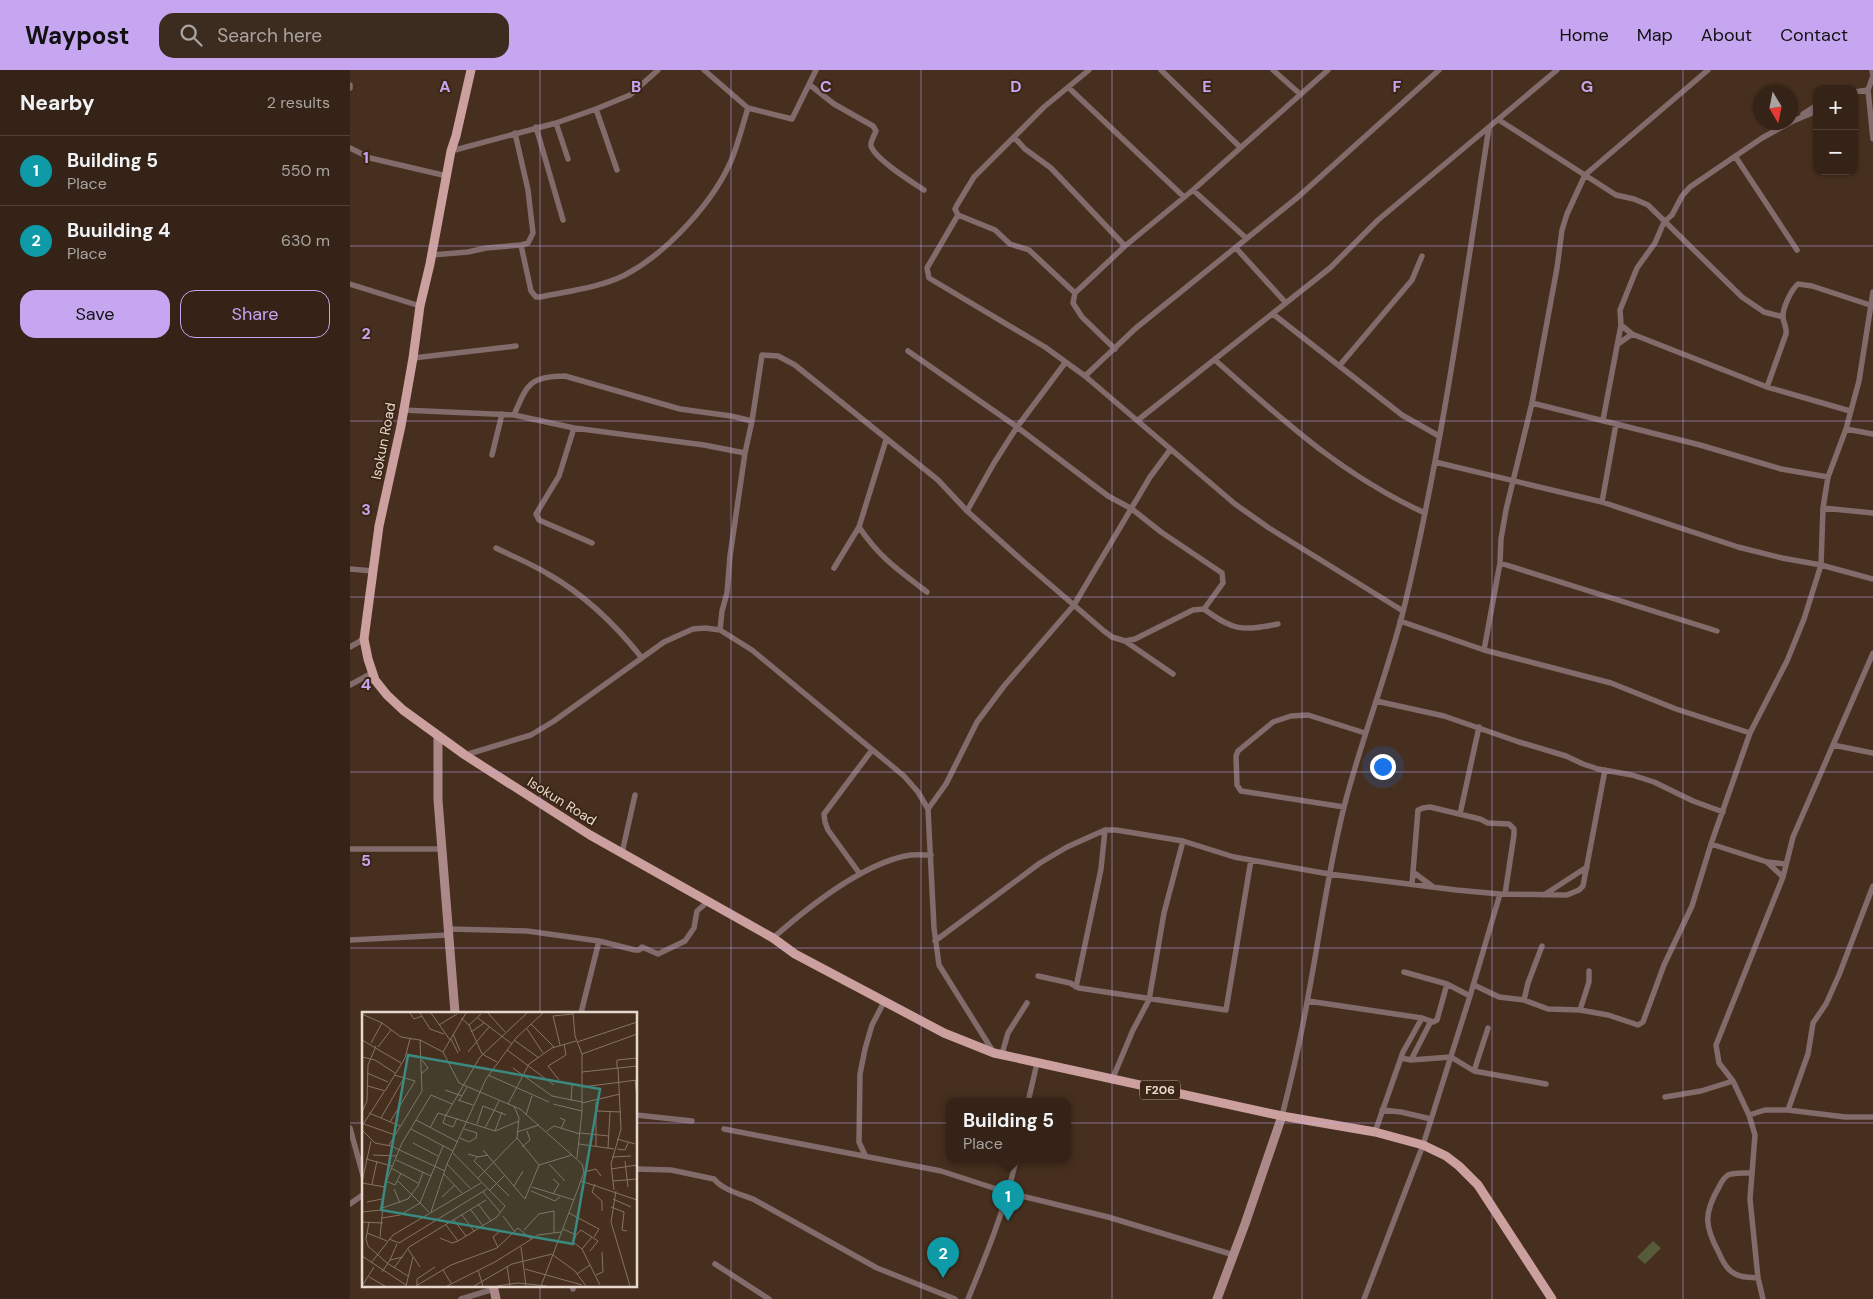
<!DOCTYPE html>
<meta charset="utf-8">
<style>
:root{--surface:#342316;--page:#3c2b1f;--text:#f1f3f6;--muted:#a9a4a1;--line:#4e4035;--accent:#c6a6f0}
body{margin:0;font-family:"DM Sans",sans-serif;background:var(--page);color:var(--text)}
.controls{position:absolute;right:15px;top:15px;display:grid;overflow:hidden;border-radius:10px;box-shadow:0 1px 4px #0004}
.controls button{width:45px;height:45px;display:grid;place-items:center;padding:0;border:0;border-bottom:1px solid var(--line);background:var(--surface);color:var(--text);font:25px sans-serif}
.compass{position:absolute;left:1403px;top:15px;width:45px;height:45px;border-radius:50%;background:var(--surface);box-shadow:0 1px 4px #0004;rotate:170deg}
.you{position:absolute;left:1032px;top:696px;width:18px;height:18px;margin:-12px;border:4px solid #fff;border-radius:50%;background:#1a73e8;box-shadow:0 0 0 8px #1a73e833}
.badge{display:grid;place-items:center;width:32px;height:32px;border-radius:50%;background:var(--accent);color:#fff;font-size:16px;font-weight:700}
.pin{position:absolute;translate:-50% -41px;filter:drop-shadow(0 1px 2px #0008)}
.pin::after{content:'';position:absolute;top:26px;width:18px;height:15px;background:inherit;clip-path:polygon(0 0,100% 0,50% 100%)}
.popup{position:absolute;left:596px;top:1028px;width:125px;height:65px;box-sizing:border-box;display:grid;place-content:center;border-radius:10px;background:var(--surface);filter:drop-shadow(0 1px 4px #0005);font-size:16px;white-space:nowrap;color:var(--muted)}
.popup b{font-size:19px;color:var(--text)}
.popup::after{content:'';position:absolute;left:50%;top:100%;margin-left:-10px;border:10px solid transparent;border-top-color:var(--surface)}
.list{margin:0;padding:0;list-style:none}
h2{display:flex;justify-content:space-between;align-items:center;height:65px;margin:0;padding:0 20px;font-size:21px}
h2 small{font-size:16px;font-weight:400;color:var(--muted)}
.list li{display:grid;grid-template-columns:32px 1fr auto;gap:15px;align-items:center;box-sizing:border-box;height:70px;padding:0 20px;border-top:1px solid var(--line)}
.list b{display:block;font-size:19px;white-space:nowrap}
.list p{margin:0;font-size:16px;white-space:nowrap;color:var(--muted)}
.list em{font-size:16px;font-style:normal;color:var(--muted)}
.actions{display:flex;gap:10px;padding:15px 20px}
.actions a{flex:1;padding:11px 0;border:1px solid var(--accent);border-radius:15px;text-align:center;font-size:18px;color:var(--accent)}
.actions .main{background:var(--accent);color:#111}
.icon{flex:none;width:28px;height:28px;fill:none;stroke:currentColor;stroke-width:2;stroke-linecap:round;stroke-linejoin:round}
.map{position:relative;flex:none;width:1523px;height:1229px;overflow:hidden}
header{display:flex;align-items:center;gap:30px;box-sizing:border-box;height:70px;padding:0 25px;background:var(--accent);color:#111}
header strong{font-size:24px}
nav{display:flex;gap:28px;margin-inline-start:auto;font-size:18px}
.search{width:350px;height:45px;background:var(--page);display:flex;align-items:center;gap:12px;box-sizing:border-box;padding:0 18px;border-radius:15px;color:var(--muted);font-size:19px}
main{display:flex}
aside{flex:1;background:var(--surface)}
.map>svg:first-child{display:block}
</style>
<header>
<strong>Waypost</strong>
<div class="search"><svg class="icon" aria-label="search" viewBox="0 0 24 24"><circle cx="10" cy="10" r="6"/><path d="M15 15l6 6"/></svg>Search here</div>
<nav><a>Home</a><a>Map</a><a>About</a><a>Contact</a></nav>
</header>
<main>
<aside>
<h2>Nearby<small>2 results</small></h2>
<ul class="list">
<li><span class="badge" style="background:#0f9aa8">1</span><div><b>Building 5</b><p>Place</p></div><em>550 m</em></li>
<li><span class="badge" style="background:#0f9aa8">2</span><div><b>Buuilding 4</b><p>Place</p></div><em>630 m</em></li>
</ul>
<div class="actions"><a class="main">Save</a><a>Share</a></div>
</aside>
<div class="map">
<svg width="1523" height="1229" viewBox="0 0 1523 1229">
<rect width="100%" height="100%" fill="#462f1e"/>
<path fill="#575b39" d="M 1303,1171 L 1311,1178 L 1295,1194 L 1287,1187 Z"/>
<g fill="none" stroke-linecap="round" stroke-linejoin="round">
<path stroke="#816b6b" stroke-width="5.5" d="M 354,0 L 398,38 L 442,49 L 466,0
M 739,0 L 694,37 L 624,107 L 607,135 L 605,139 L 608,145 L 577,198 L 579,208 L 695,277 L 735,306 L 885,434 L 919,458 L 1053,541
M 811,0 L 890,77
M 923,0 L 950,24
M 1522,0 L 1523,6 L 1518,20 L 1523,69
M 0,15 L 0,18
M 460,15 L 484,34 L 523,56 L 526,61 C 524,66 520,72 521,76 C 525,89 562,112 574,120
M 719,18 L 834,127
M 1504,22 L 1518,20
M 246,39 L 267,100
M 1453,44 L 1467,35
M 1149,50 L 1266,125 L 1284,129 L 1298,135 L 1392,227 L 1414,242 L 1433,247
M 206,53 L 218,89
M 186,57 L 213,150
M 664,67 L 675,79 L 701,98 L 775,176
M 0,78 L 20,88 L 97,106
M 101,81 L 206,53 L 246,39 L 280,25 L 308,0
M 1385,86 L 1447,180
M 843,120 L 896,168
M 608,145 L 645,160 L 660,174 L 679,180 L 725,223
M 171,175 L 181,221 L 186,227 L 190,227 C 218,221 249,218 275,205 C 317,183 366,130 383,86 C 389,70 393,54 398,38
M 886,178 L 936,233
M 81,185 L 118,182 L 136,178 L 171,175 L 178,173 L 183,163 L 178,120 L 165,63
M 0,214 L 70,236
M 923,244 L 1052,345 L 1089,366
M 1271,255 L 1282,264 L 1417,317 L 1500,341
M 1268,274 L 1282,264
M 765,279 L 732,247 L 723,233 L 725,223 L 775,176 L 843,120 L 978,0
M 558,281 L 667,357 L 758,426 L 782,439 L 811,462 L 872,503 L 873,513 L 854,539
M 63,288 L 166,276
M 865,290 C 931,349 993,406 1075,443
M 990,295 L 1062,210 L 1072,186
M 735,306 L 786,258 L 948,127 L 1089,0
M 1417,317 L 1436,264 C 1437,258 1434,254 1433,248 C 1432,239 1441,220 1448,214 L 1462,216 L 1520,235
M 1182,333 L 1350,375 L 1431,399 L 1478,407
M 52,340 L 164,345 L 224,358 L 354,375 L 395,383
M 164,345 C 177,315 179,306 215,306 L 330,339 L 381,346 L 402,351
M 788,350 L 980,198 L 1028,150 L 1207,0
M 1253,350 L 1271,255 L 1270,240 L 1287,198 L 1305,173 L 1314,152 L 1322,145 L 1332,126 L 1340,117 L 1412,68 L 1443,51 L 1467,41
M 224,358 L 209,406 L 186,444 L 189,450 L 242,473
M 1496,359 L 1523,364
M 142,385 L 152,344
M 1085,392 L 1252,432 L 1388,477 L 1432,488 L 1471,495 L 1523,509
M 1252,432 L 1266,354
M 1473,438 L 1523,443
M 617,441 L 644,393 L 667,357 L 715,293
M 509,457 C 529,487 548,500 577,522
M 146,478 C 164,487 182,494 198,504 C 235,525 265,554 292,588
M 1150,493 L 1367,561
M 484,498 L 509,457 L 536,370
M 0,499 L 23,501
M 1050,551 L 1134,580 L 1261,613 L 1326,639 L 1400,663
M 370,560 L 372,541 L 377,523 L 380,486 L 395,383 L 402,351 L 412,285 L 428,286 L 445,295 L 588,410 L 617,441 L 675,493 L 754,561 L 762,567 L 775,571 L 823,604
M 775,571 L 785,569 L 843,540 L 854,539 C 884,561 891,561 928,554
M 0,577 L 14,569
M 1134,580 L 1150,493 L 1151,469 L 1156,440 L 1182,333 L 1207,198 L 1212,160 L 1217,144 L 1235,105 L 1358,0
M 0,615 L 22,603
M 1026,631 L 1094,646 L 1169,672 L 1216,686 L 1233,694 L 1248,699 L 1282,705 L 1304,712 L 1343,731 L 1373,742
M 1483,675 L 1523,683
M 115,685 L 181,665 L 204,651 L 314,572 L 343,559 L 355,558 L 370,560 L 402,580 L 554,706 L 568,722 L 578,739 L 584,858 L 589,895 L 644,983
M 994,737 L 891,721 L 887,715 L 886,686 L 888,681 L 923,652 L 941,646 L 958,645 L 1015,663
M 578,739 L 596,714 L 627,652 L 654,616 L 724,535 L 800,407 L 820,380
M 1110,744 L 1129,657
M 1361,774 L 1417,792 L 1436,794
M 0,779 L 91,779
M 272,783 L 285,725
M 1417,792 L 1433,807
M 1063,802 L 1082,816
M 510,804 L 478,760 L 475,752 L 474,744 L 522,680
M 1062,814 L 1068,740 L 1073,738 L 1080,737 L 1130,749 L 1138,753 L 1159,754 L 1164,759 L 1164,765 L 1155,824
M 1194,825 L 1237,797
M 98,859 L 177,861 L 249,871 L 285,880 L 289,880 L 292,877 L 308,884 L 335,871 L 344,858 L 347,841 L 354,835 L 356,831
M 423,868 C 457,838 509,796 555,786 C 563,784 573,785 581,785
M 0,870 L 98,865
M 585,871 L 690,793 L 717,777 L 755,760 L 766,760 L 833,771 L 884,787 L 979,804 L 1106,820 L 1150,824 L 1217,825 L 1229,820 L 1233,816 L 1255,700
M 1054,902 L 1097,914 L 1120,926
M 688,906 L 720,913 L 729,918 L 876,940 L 901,790
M 1124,915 L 1149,927 L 1174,930 L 1198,939 L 1230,940 L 1258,945 L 1288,955 L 1293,952 L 1314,895 L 1342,836 L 1361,774 L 1400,663 L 1437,591 L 1454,549 L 1471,495 L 1473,438 L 1478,407 L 1496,359 L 1509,311 L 1523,222
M 726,917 L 751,799 L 755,760
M 1174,930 L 1178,913 L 1192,876
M 958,931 L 1072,948 L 1083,952 L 1087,950 L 1097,914
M 1230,940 L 1239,912 L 1239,901
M 231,943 L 249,871
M 652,984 L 658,963 L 677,933
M 1051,988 L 1061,990 L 1101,987 L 1124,1001 L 1196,1014
M 1061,990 L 1081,951
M 1124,1001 L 1138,958
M 762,1010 L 783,960 L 799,930 L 814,843 L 833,771
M 1315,1027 L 1351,1021 L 1383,1011
M 678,1032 L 687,993
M 1032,1040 L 1051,1042 L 1081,1049
M 1438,1040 L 1458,984 L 1463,953 L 1476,934 L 1489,905 L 1523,816
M 286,1045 L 342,1051
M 1399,1045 L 1415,1040 L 1438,1040 L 1495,1047 L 1523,1047
M 932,1046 C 942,1007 951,967 958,927 C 970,864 978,800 994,737 C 1011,670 1037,605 1054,538 C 1092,380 1114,218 1139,57
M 0,1058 L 14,1109
M 374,1059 L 591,1101 L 659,1123 L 758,1147 L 884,1185
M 1025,1062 L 1053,982 L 1072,948
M 515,1085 L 509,1072 L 510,1004 L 515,979 L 522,955 L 534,932
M 286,1099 L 321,1100 L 364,1109 C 373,1120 390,1124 403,1129 L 527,1198 L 605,1229
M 1402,1103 C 1394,1103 1385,1102 1378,1105 C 1373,1108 1371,1113 1369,1117 C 1353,1144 1355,1157 1369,1183 C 1372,1190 1376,1198 1382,1202 C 1389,1208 1400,1207 1408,1208
M 0,1134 L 14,1124
M 365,1194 L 419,1229
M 222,1215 L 223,1219
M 111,1229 L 144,1219
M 618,1229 C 637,1183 655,1139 666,1090
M 1014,1229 L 1073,1075 L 1120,926 L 1150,824
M 1413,1229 L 1408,1208 L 1400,1129 L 1405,1065 L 1399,1045 L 1383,1011 L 1369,993 L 1366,975 L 1433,807 L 1443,767 L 1523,583"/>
<path stroke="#ac8988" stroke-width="9" d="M 88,667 L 88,730 L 105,943
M 143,1215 L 146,1229
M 867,1229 L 895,1154 L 932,1046"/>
<path stroke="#cca09f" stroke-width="9" d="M 121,0 L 106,66 L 101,81 L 80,194 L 70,236 L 63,288 L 51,356 L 29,456 L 14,569 L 18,589 L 25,610 L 37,625 L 53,640 L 115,685 L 240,765 L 423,868 L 445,884 L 594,963 L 644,983 L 932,1046 L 1025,1062 L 1073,1075 L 1096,1086 L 1109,1096 L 1128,1115 L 1202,1229"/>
</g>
<path fill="none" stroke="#c6a6f0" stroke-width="1" stroke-opacity="0.55" d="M 190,0 L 190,943M 381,0 L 381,1229M 571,0 L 571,1229M 762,0 L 762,1229M 952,0 L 952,1229M 1142,0 L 1142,1229M 1333,0 L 1333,1229M 0,176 L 1523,176M 0,351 L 1523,351M 0,527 L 1523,527M 0,702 L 1523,702M 0,878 L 1523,878M 0,1053 L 14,1053M 286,1053 L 1523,1053M 190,1215 L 190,1229"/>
<g text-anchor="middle" stroke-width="4" stroke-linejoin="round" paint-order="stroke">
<rect fill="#3b2514" stroke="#b3a296" stroke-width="1" x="790" y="1010.5" width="40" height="19" rx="4"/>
<g font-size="12" font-weight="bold" fill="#e7d8ce">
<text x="810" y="1024">F206</text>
</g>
<g font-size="14" fill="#e7d8ce" stroke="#3b2514">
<text transform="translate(33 371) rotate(-79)" y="5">Isokun Road</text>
<text transform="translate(212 731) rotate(32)" y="5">Isokun Road</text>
</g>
</g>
<g transform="translate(12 942)">
<rect width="275" height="275" fill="#462f1e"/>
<path fill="none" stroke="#867364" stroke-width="1" d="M 48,1 L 52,7 L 60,4M 58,1 L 68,17 L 82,22M 69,1 L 88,28M 126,1 L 143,20M 211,1 L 213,24 L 220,42 L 220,99 L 215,146M 0,2 L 20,11 L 39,25 L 58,28 L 81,40 L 97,71 L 158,97 L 220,152 L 222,160 L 217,174 L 179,274M 99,6 L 107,13 L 120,42 L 135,50M 116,6 L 150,32M 169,12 L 192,35M 77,13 L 95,2M 107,13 L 119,2M 165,17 L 181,41M 109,20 L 122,11M 91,22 L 98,39M 89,27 L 96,41M 0,28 L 39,51M 152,28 L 177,46M 215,30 L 275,10M 9,31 L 20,11M 198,33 L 191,4 L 211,2M 16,35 L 29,18M 145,38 L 192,73M 81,40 L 104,1M 106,40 L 127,15M 220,42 L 275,22M 0,45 L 13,48 L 33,61M 151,56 L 190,84 L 220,90M 255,56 L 255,48 L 275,46M 220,60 L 275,54M 5,61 L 26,70M 59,62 L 66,56 L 60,48M 32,63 L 53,69M 126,63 L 187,90M 197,68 L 186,54 L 204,43 L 202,32M 273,68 L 275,86M 6,74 L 23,79 L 43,46 L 48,27M 220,75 L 275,68M 83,78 L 100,84M 96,88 L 111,93M 97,89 L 105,75M 209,89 L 210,73M 234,90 L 234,135M 220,91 L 258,82M 146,92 L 167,52 L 190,36 L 214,29M 191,92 L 220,99M 235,99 L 259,100M 0,100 L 5,89 L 6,53 L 14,34M 275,100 L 275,142M 7,101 L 38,114M 84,102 L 81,111 L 91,115 L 95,106M 84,103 L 118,45 L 165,1M 164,103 L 170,84M 19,106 L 42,66M 198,106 L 203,108 L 199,117M 54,108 L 96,130M 28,110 L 53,69M 2,112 L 33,123M 115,112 L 121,94 L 144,103M 0,114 L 22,80M 68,116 L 76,101 L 133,119 L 157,109M 123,116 L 137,89M 49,117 L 91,139M 0,118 L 13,131 L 29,134 L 83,159M 133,119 L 140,100M 185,119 L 192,114 L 218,122M 155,120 L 177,113M 218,121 L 247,124M 98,126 L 107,130 L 114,126 L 115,121 L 102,117M 155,126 L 177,153 L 210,143M 255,127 L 273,132M 51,131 L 76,144M 217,132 L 252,137M 27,133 L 60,79 L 58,28M 160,135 L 168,128 L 165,119M 246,136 L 248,100M 255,137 L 263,138 L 266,131M 121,138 L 163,187 L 177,153M 106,142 L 116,145 L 126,143M 11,143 L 35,144M 115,145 L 112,149 L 147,184M 250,145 L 269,144M 4,147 L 30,154M 34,148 L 69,164M 263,149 L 266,175M 85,152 L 108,176M 187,152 L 203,169M 29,156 L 56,171M 249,157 L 275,153M 222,160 L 234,157 L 239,164M 82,162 L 100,181M 116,166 L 155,126 L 157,106 L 152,94M 24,169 L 33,173 L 39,161M 36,169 L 67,200M 219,169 L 275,188M 251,169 L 275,167M 0,170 L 9,129M 0,171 L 23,175M 10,172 L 15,149M 233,172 L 230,180 L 240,189 L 240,199M 152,174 L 161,159M 170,175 L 212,188M 32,177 L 38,191M 252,178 L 249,152 L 259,117 L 256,56M 127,179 L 143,163M 169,179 L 193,189 L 198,185M 254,179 L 249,210 L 268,274M 121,180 L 138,200M 191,182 L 197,172 L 191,167M 80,185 L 93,173M 251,187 L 269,195M 5,190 L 20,187M 117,193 L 129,209M 249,195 L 262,200 L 260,218 L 265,219M 20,196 L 46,187 L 56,174 L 61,160M 109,198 L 121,214M 0,200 L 19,198M 69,200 L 85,152 L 124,67 L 154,26 L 181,1M 207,201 L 237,217 L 232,225M 100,203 L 112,219M 141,204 L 153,220M 20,206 L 38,203 L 58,191 L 81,134M 92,208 L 104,224M 0,210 L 21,211M 7,210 L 4,227 L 6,234 L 25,251 L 46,264M 84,213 L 96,229M 201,217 L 214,223 L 219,218 L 236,229 L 228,239M 162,218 L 177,202 L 192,199 L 192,221M 5,221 L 25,229M 214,223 L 211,230 L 220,237 L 230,225M 18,225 L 23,172 L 40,131 L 69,83 L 90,92M 78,226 L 90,231 L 96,229 L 135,205 L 143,194 L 91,141M 27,227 L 37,231 L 125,177M 136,235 L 131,225 L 138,219M 159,235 L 164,274M 46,237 L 58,255M 220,237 L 238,273M 191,243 L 213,259 L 224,274M 0,244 L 44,273M 28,248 L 35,232M 9,251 L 31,223 L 119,171M 145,254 L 148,274M 32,256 L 47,235 L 124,188M 163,257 L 220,273M 81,258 L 89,271M 116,258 L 121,274M 20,260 L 28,248 L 41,245M 215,262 L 228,253M 234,263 L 241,260 L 240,240M 7,265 L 23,274M 55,273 L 55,267 L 73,255M 0,274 L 12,255M 44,274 L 51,245M 54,274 L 89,253 L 135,236 L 156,216 L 169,227M 85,274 L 133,250 L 176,223 L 199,220M 112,274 L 150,252 L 190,242M 135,274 L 156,271 L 185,274"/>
<path fill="#3a8a81" fill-opacity="0.15" stroke="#3a8a81" stroke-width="2.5" d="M 46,43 L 238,77 L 211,232 L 19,198 Z"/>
<rect width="275" height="275" fill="none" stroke="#e7d8ce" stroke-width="2.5"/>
</g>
<g font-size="16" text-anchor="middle" font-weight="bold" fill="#c6a6f0" stroke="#3b2514" stroke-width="4" stroke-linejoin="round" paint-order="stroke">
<text x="95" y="22">A</text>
<text x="286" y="22">B</text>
<text x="476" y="22">C</text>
<text x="666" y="22">D</text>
<text x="857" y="22">E</text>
<text x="1047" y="22">F</text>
<text x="1237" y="22">G</text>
<text x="16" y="93">1</text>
<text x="16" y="269">2</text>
<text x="16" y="445">3</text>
<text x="16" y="620">4</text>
<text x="16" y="796">5</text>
</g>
</svg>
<div class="controls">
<button>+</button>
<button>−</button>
</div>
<svg class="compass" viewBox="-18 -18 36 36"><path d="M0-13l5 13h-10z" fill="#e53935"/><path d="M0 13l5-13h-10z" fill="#a9a4a1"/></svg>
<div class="you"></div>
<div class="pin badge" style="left:658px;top:1151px;background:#0f9aa8">1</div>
<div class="popup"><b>Building 5</b>Place</div>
<div class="pin badge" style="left:593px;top:1208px;background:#0f9aa8">2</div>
</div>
</main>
